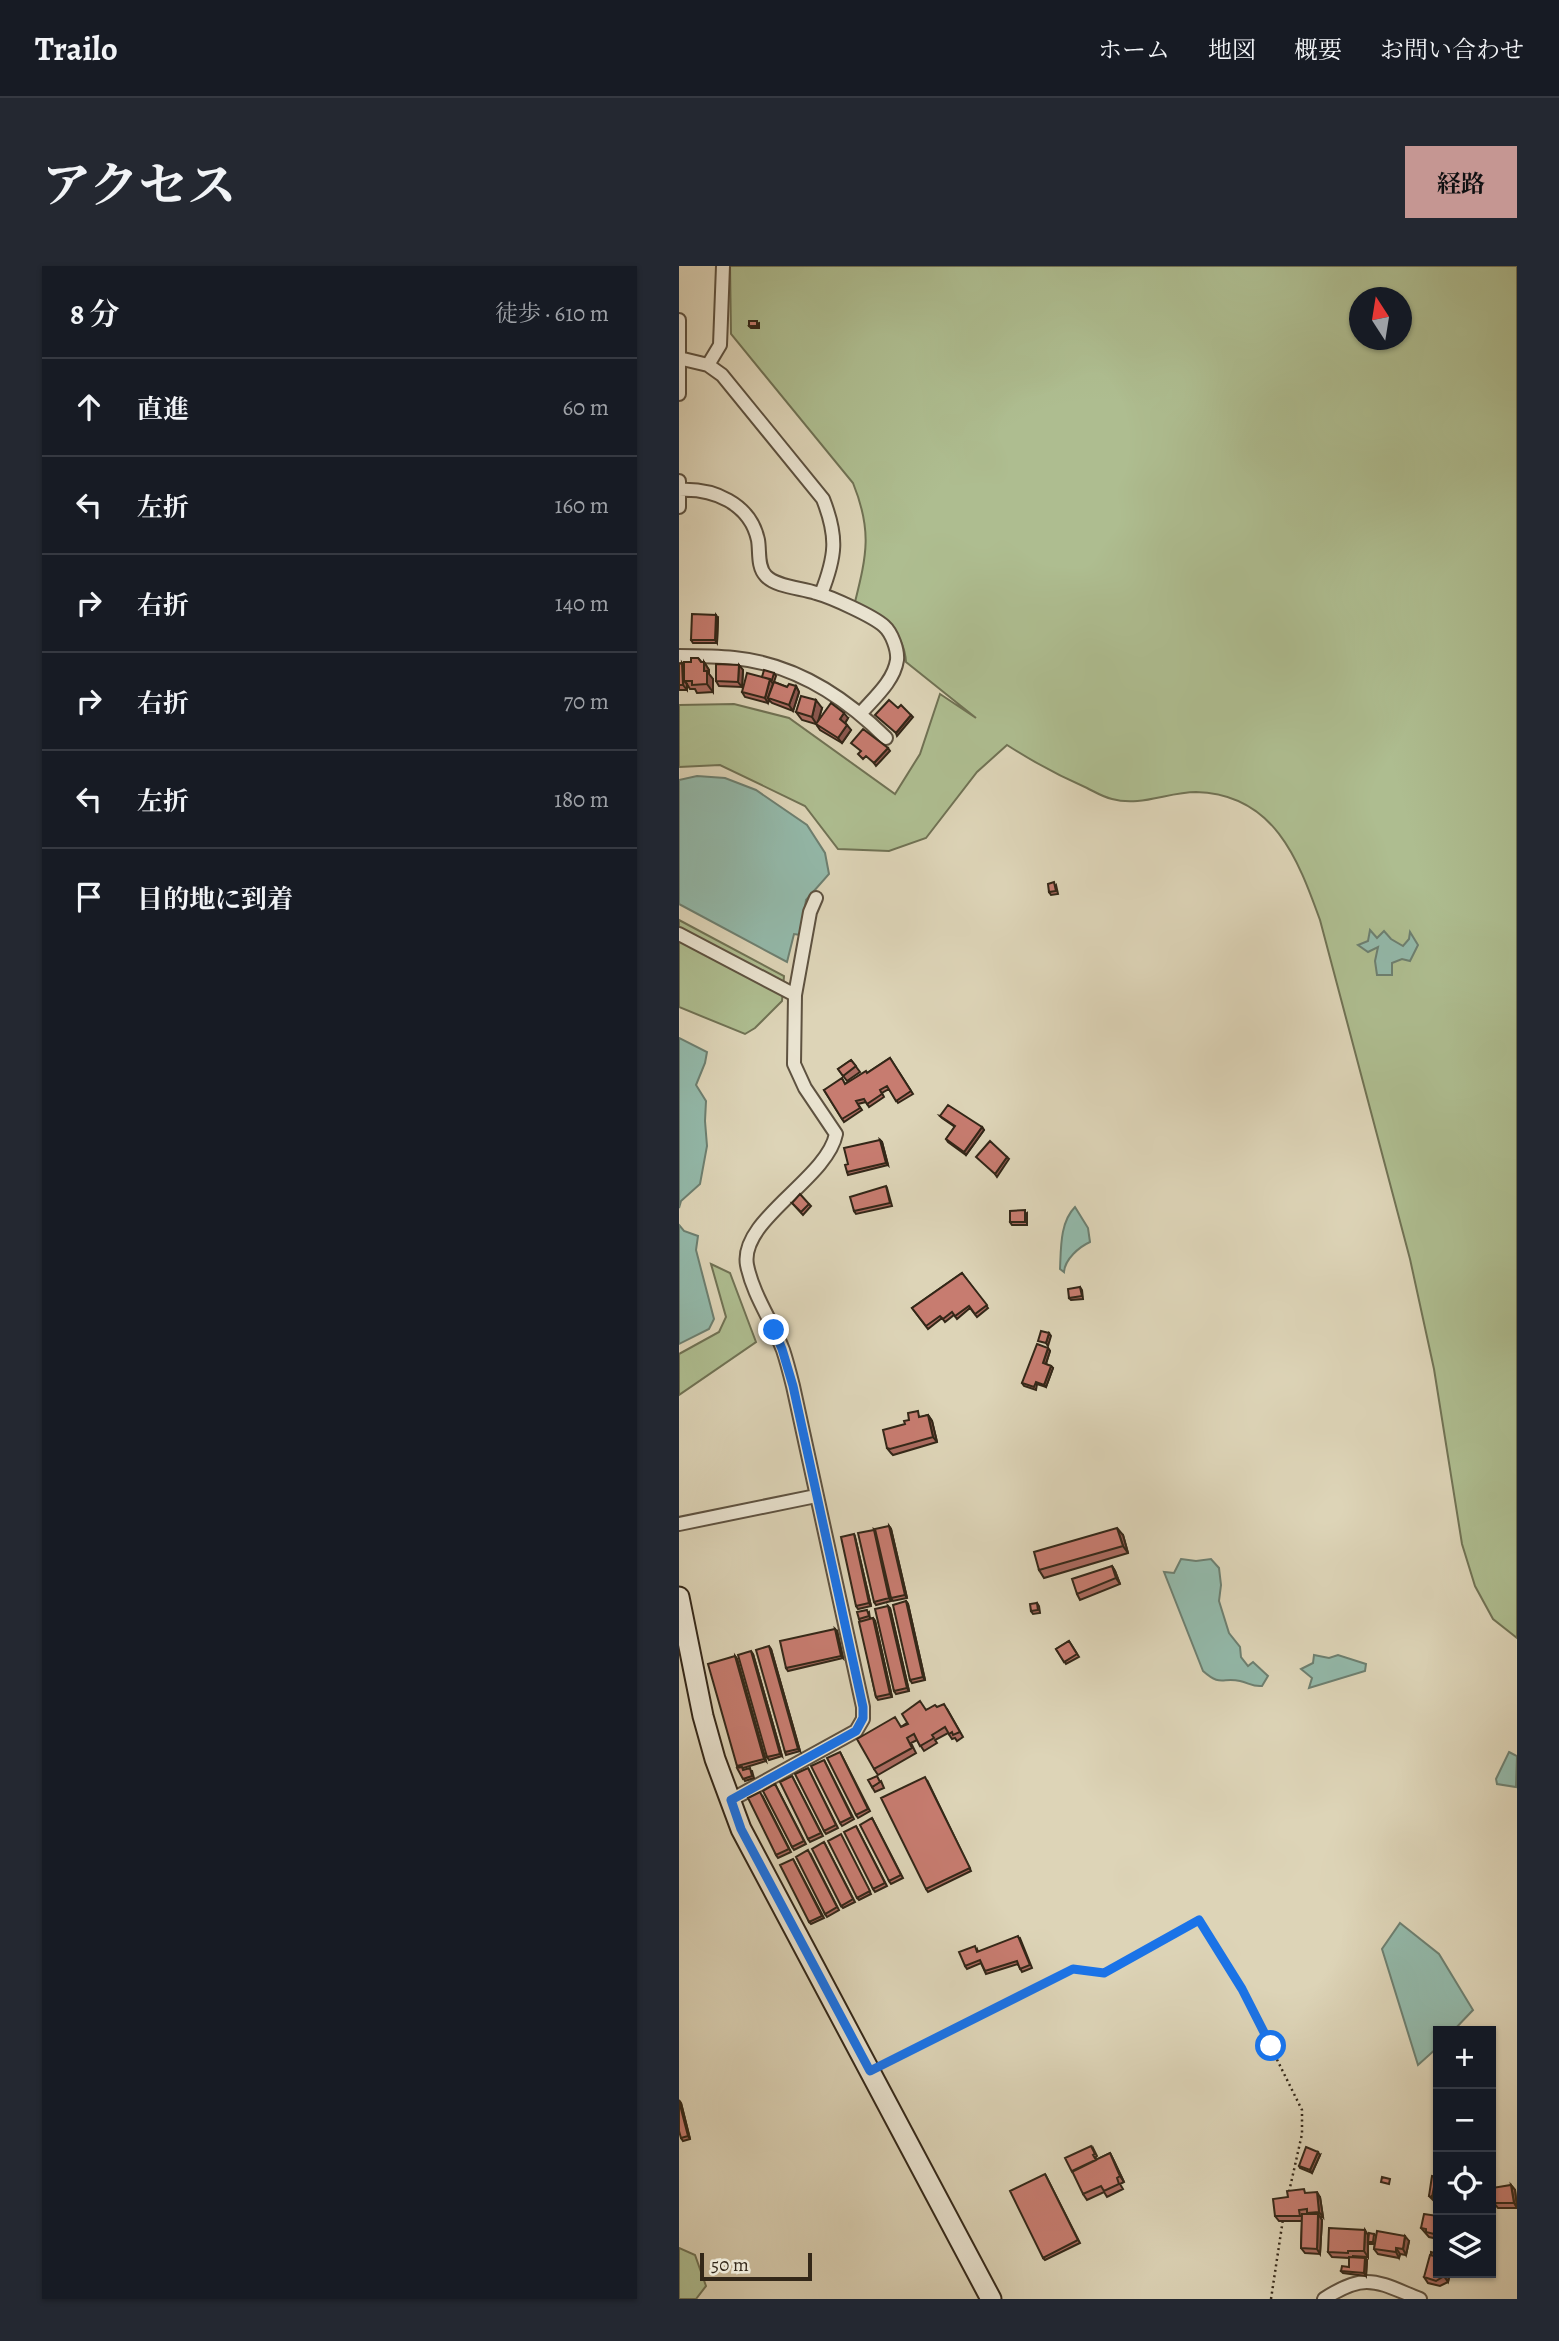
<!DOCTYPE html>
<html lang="ja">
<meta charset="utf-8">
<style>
:root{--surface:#171b24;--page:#242831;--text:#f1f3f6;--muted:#9ea1a6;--line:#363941;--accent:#c59692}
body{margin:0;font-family:Alegreya,"Noto Serif JP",serif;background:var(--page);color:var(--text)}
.controls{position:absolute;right:21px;bottom:21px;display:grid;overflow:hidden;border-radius:0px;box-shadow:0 2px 5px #0004}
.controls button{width:63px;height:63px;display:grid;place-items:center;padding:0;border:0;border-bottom:2px solid var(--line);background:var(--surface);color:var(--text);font:35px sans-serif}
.compass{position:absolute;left:670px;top:21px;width:63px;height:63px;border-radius:50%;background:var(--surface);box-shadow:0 2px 5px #0004;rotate:348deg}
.scale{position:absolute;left:21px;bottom:18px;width:112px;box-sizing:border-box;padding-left:7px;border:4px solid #332718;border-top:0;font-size:19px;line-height:24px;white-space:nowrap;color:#332718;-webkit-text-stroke:5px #e9e3d0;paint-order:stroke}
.stop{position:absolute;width:21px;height:21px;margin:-16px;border:5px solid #1a73e8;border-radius:50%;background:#fff}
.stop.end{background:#1a73e8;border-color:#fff;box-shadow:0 2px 7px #0008}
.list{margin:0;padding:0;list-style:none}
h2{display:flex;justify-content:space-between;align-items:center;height:91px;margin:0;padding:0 28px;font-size:30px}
h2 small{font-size:23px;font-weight:400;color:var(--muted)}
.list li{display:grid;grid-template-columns:46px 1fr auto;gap:21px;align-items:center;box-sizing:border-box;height:98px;padding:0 28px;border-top:2px solid var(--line)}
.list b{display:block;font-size:26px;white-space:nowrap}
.list em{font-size:23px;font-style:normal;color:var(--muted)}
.icon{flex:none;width:38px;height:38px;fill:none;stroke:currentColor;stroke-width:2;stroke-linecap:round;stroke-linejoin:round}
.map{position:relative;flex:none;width:838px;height:2033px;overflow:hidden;border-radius:0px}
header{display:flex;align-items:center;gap:42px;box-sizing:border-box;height:98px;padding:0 35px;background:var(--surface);border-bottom:2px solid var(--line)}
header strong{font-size:33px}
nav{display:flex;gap:38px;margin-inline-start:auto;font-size:24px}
.intro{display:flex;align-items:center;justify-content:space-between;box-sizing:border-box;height:168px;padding:0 42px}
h1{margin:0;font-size:49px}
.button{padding:18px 32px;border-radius:0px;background:var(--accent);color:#111;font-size:24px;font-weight:700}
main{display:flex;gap:42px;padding:0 42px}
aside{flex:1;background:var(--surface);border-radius:0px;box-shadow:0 2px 5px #0004}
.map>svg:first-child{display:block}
</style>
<header>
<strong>Trailo</strong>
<nav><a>ホーム</a><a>地図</a><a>概要</a><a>お問い合わせ</a></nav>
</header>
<div class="intro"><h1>アクセス</h1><a class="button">経路</a></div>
<main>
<aside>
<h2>8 分<small>徒歩 · 610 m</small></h2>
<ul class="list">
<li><svg class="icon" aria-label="ahead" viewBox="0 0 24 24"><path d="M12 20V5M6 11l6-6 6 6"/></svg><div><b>直進</b></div><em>60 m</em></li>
<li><svg class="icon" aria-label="left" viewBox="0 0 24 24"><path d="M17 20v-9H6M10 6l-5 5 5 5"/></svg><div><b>左折</b></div><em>160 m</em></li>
<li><svg class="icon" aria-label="right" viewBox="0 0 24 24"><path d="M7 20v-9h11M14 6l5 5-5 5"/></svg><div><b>右折</b></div><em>140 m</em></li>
<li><svg class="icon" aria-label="right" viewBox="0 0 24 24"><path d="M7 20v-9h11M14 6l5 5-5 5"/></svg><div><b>右折</b></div><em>70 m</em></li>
<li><svg class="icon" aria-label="left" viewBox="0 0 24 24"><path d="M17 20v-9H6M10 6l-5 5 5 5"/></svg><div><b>左折</b></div><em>180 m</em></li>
<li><svg class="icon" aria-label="arrive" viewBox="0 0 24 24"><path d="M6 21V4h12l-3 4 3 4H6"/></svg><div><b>目的地に到着</b></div></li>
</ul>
</aside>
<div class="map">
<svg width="838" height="2033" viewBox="0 0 838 2033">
<rect width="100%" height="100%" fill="#ddd4b7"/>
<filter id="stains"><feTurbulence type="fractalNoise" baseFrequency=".00286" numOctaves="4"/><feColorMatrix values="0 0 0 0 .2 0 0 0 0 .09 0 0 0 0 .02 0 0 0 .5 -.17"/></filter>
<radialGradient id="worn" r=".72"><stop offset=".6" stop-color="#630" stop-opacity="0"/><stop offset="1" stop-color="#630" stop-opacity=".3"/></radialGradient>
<path fill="#aebd90" stroke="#707254" stroke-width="2" fill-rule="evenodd" d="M 51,0 L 838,0 L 838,1372 L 814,1353 L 796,1320 L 783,1278 L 755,1103 L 731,993 L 641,654 C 619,593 595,528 517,526 C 489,526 461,541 433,533 C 424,531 416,526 408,522 C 378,509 356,497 328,479 L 298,506 L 247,572 L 210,585 L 159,583 L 126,540 L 41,499 L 0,501 L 0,439 L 55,438 L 110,452 L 216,528 L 241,488 L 261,428 L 297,452 L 227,396 C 225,364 201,350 176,336 C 188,288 193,264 174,217 L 52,68 ZM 680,32 L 722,32 L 722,74 L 680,74 Z
M 0,654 L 105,710 L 103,735 L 76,762 L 66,768 L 0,741 Z
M 32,998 L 51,1007 L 77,1076 L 0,1129 L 0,1088 L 40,1066 L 47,1051 Z
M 0,1982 L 16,1989 L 27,2020 L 17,2033 L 0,2033 Z"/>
<path fill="#93b9aa" stroke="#6d7f70" stroke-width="2" d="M 18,510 L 46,512 L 77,524 L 128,559 L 146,587 L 150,608 L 127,634 L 122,669 L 115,668 L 108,696 L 0,638 L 0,514 Z
M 691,664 L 698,672 L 705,665 L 712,673 L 724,680 L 730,673 L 731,666 L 739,679 L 731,695 L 723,693 L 713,697 L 713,709 L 698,709 L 696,695 L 699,681 L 689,686 L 679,679 L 689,675 Z
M 0,772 L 28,786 L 26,797 L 17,819 L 27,835 L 26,855 L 28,880 L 21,918 L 2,935 L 0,942 Z
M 396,941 L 409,962 L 411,976 C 400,981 386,993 385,1006 L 381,1003 C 382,982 381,956 396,941 Z
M 0,959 L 5,965 L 19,970 L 17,984 L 35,1053 L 30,1063 L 0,1078 Z
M 502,1293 L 517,1295 L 532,1293 L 540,1302 L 542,1319 L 540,1335 L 550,1367 L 561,1381 L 562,1391 L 569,1400 L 574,1396 L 589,1410 L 583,1420 C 574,1421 570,1417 561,1415 C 543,1411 542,1421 524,1405 L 485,1306 L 495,1307 Z
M 635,1389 L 650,1392 L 659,1389 L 687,1398 L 686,1405 L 630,1422 L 633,1412 L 622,1403 L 634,1397 Z
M 830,1486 L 838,1490 L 837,1521 L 818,1518 L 817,1513 Z
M 721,1657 L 760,1688 L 794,1744 L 774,1765 L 759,1765 L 759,1781 L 739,1799 L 703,1683 Z"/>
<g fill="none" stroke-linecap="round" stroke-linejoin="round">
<g stroke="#5e5240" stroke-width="16">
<path id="street" d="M 0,54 L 0,128
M 0,92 L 29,99 L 43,109 L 144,233 C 159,271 157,290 142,328
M 29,99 L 41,79 L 44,0
M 0,215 L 0,241
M 0,224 C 34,222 71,237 79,274 C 81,285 78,301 87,310 C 97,321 123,322 137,327 C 152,331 194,350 205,360 C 213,367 219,384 218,394 C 215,415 195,432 182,447
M 0,390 C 18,390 37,390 55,392 C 115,398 165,430 207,472
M 0,668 L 116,729 L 115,798 L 126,822 L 157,868 C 148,913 60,954 68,999 C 74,1029 93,1055 104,1084 C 108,1096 111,1108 114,1120 L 184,1441 L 184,1453 L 177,1465 L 52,1534
M 116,729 L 131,646 L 137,632
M 0,1258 L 137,1230
M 645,2033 C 687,2005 698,2016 741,2033"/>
</g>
<g stroke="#332718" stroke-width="23">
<path id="secondary" d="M 0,1331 L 24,1450 L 36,1493 L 62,1563 L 312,2033"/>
</g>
<path stroke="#332718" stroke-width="2.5" stroke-dasharray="2 3.5" stroke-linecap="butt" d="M 205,1798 L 394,1703 L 425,1707 L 520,1654 L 563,1723 L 623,1844 L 623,1868 L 610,1926
M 592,2033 L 604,1953"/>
<use href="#street" stroke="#e9e3d0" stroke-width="12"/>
<use href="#secondary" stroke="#e9e3d0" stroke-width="19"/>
</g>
<path fill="#ab6b60" stroke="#332718" stroke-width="2" d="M 80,57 L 80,62 L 72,62 L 70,60 Z
M 39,352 L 38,377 L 14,377 L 12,374 Z
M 22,396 L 25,396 L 30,404 L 30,408 L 34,413 L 34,426 L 18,427 L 16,423 L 11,423 L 8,418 L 8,424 L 0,424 L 0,398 L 5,400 Z
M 60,399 L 64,404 L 63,421 L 40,420 L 37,415 Z
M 95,407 L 97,410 L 95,416 L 108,421 L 117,420 L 120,426 L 114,445 L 93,437 L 90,434 L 89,437 L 66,431 L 63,426 L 83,411 Z
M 143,442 L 139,455 L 169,452 L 166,457 L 172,464 L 163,477 L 141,464 L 137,458 L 123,454 L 117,446 Z
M 377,619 L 379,628 L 372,629 L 370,626 Z
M 211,792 L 234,828 L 219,837 L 210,823 L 203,827 L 205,831 L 190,841 L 187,836 L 179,838 L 183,844 L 165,856 L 145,824 L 166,818 L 188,807 Z
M 172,794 L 181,806 L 168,815 L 159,803 Z
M 261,850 L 303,861 L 305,864 L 287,889 L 269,876 L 267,873 L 276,861 L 263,852 Z
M 201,874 L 203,876 L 209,899 L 169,909 L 168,906 L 169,898 Z
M 208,922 L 213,940 L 177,948 L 175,945 Z
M 113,937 L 130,938 L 132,940 L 124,949 Z
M 348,947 L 348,959 L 333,959 L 331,956 Z
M 283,1007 L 309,1042 L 298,1051 L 291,1042 L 278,1053 L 275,1049 L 266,1056 L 263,1052 L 249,1063 L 233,1042 Z
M 401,1021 L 403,1024 L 404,1033 L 392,1034 L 390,1032 Z
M 369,1082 L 371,1085 L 367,1098 L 372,1100 L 374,1102 L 367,1121 L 358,1118 L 357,1124 L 345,1120 L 343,1117 Z
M 249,1149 L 253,1155 L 258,1176 L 214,1189 L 212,1187 L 208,1182 L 243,1151 Z
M 210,1260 L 212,1263 L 228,1332 L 214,1335 L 212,1332 Z
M 195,1264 L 197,1266 L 212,1335 L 197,1339 L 195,1336 Z
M 175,1268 L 176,1271 L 192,1340 L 179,1343 L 177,1340 Z
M 444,1269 L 449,1287 L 365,1312 L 360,1304 Z
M 433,1300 L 436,1305 L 441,1318 L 401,1334 L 398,1328 Z
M 227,1335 L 229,1338 L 246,1414 L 233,1417 L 231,1414 Z
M 358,1337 L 360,1340 L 361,1347 L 354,1348 L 352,1345 Z
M 211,1342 L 230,1425 L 217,1428 L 215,1425 Z
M 190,1346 L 191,1353 L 194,1352 L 196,1355 L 213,1431 L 199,1434 L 197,1431 L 181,1355 L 180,1353 Z
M 158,1365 L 164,1392 L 109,1405 L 107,1402 Z
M 390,1375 L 400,1391 L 387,1398 L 377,1383 Z
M 92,1383 L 121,1485 L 107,1489 L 106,1486 Z
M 74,1388 L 103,1490 L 90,1494 L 88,1491 Z
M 56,1390 L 58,1393 L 87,1495 L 64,1502 L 65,1504 L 73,1505 L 75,1512 L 66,1515 L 58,1500 Z
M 258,1441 L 268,1443 L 284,1471 L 278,1475 L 276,1472 L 273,1473 L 269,1467 L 256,1474 L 258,1477 L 245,1485 L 238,1474 L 232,1477 L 237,1487 L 199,1509 L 195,1503 L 222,1461 L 247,1444 Z
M 161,1486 L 191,1545 L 179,1552 L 177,1549 Z
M 145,1494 L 175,1553 L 163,1560 L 161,1557 Z
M 129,1502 L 159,1562 L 147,1568 L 145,1565 Z
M 113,1510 L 144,1570 L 131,1576 L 129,1573 Z
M 248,1514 L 292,1605 L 249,1626 L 247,1623 Z
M 202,1515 L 205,1522 L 196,1526 L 193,1521 Z
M 96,1518 L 127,1578 L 115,1584 L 113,1581 Z
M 83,1529 L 112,1586 L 99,1592 L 97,1589 Z
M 193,1552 L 224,1612 L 212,1618 L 210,1615 Z
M 177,1560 L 208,1620 L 196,1626 L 194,1623 Z
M 163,1571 L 192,1628 L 180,1634 L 178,1632 Z
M 145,1576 L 176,1636 L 164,1642 L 162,1640 Z
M 131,1587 L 160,1644 L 148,1651 L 146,1648 Z
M 114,1593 L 145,1652 L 132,1658 L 130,1656 Z
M 341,1672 L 353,1702 L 343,1706 L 339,1698 L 307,1708 L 302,1697 L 288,1703 L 286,1700 L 298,1683 L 299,1686 Z
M 2,1837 L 11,1873 L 4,1875 L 2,1872 Z
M 414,1882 L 418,1890 L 416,1892 L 417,1894 L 431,1887 L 434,1893 L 445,1916 L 441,1918 L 444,1923 L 428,1931 L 425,1926 L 408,1934 L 404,1928 Z
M 641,1889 L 633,1907 L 621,1902 L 620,1900 Z
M 366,1908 L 401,1977 L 366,1994 L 364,1992 Z
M 759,1910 L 759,1938 L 757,1937 L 750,1930 Z
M 832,1919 L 836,1924 L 838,1942 L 819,1942 L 815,1937 Z
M 628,1927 L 641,1931 L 644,1951 L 641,1951 L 643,1954 L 641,1988 L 626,1987 L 622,1982 L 623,1955 L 600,1955 L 596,1950 L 609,1931 Z
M 759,1950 L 759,1973 L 750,1971 L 742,1962 Z
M 695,1968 L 697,1970 L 730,1975 L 727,1989 L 721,1988 L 720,1992 L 699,1988 L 695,1983 L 696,1978 L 691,1978 L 689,1976 Z
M 689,1969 L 689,1991 L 673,1990 L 686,1992 L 688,1994 L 687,2010 L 664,2007 L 662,2005 L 670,2001 L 670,1992 L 653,1991 L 649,1986 Z
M 759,2007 L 771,2007 L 769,2016 L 761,2020 L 749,2017 L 745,2011 Z"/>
<path fill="#8b574e" stroke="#332718" stroke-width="2" d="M 37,349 L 39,352 L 38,377 L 36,374 Z
M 19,392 L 25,399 L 25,396 L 30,404 L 30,408 L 34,413 L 34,426 L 28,418 Z
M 3,397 L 7,403 L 5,415 L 8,418 L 8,424 L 4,419 Z
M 60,399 L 64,404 L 63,421 L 59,416 Z
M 91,413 L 94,418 L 89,432 L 90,434 L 89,437 L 86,432 Z
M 117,420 L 120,426 L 114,445 L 110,439 Z
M 137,434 L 143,442 L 138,459 L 133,451 Z
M 165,447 L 169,452 L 165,459 L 161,453 Z
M 232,449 L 234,451 L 218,470 L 217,467 Z
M 168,459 L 172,464 L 163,477 L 159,472 Z
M 209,482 L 211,485 L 197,500 L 195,497 Z
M 303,861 L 305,864 L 287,889 L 285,886 Z
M 201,874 L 203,876 L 209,899 L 207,897 Z
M 328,891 L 330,893 L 318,911 L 316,908 Z
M 370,1067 L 372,1070 L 369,1080 L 367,1077 Z
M 369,1082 L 371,1085 L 366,1100 L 364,1097 Z
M 372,1100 L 374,1102 L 367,1121 L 365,1119 Z
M 249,1149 L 253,1155 L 258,1176 L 254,1171 Z
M 210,1260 L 212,1263 L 228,1332 L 226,1329 Z
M 438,1262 L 444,1269 L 449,1287 L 444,1280 Z
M 195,1264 L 197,1266 L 212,1335 L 210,1332 Z
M 175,1268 L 176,1271 L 192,1340 L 190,1337 Z
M 433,1300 L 436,1305 L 441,1318 L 437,1312 Z
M 227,1335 L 229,1338 L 246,1414 L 244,1411 Z
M 209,1340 L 211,1342 L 230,1425 L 228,1422 Z
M 194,1352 L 196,1355 L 213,1431 L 211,1428 Z
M 156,1363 L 158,1365 L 164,1392 L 162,1390 Z
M 90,1380 L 92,1383 L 121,1485 L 119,1483 Z
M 72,1385 L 74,1388 L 103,1490 L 101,1488 Z
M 56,1390 L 58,1393 L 87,1495 L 85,1493 Z
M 0,1834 L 2,1837 L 11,1873 L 9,1870 Z
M 639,1886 L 641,1889 L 633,1907 L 631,1904 Z
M 431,1887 L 434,1893 L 445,1916 L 441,1910 Z
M 832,1919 L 836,1924 L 838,1942 L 835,1937 Z
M 638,1926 L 641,1931 L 644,1951 L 640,1946 Z
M 639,1948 L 643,1954 L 641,1988 L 638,1983 Z
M 686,1964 L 689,1969 L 689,1991 L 685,1985 Z
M 726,1970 L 730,1975 L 727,1989 L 724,1983 Z
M 717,1982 L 721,1988 L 720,1992 L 717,1986 Z
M 686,1992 L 688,1994 L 687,2010 L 685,2007 Z
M 766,2007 L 771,2007 L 769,2016 L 765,2010 Z"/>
<path fill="#c77c70" stroke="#332718" stroke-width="2" d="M 70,55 L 78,55 L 78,60 L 70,60 Z
M 13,348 L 37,349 L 36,374 L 12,374 Z
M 12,392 L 19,392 L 22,396 L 25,396 L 25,405 L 28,405 L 28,418 L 13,419 L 13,415 L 5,415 L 5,396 L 12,396 Z
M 3,397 L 4,419 L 0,419 L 0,398 Z
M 37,398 L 60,399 L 59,416 L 37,415 Z
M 85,404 L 95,407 L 93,414 L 83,411 Z
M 68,407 L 91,413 L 86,432 L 63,426 Z
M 95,416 L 108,421 L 110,418 L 117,420 L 110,439 L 89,432 Z
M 122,430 L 137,434 L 133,451 L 117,446 Z
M 210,434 L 219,442 L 222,439 L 232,449 L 217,467 L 196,449 Z
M 152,437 L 165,447 L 161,453 L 168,459 L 159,472 L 137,458 Z
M 184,463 L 209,482 L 195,497 L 187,490 L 184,493 L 179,488 L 182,485 L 172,477 Z
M 375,616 L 377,625 L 370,626 L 369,618 Z
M 211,792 L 232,825 L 217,835 L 208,820 L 201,824 L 203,828 L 188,838 L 185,833 L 177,835 L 181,842 L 163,853 L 145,824 L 163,812 L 166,818 L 187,805 L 188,807 Z
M 172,794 L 177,800 L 164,810 L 159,803 Z
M 269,839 L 303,861 L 285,886 L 267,873 L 276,860 L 261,850 Z
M 201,874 L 207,897 L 168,906 L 166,899 L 169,898 L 165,882 Z
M 311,875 L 328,891 L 316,908 L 297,891 Z
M 207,920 L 211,937 L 175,945 L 171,931 Z
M 121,928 L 130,938 L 122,946 L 113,937 Z
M 346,944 L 346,956 L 331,956 L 331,945 Z
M 283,1007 L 308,1039 L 296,1048 L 290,1040 L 276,1050 L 273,1046 L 264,1053 L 261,1050 L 247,1060 L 233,1042 Z
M 401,1021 L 403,1030 L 390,1032 L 389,1023 Z
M 362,1065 L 370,1067 L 367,1077 L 359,1075 Z
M 358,1078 L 369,1082 L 364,1097 L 372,1100 L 365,1119 L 357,1116 L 355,1121 L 343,1117 Z
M 239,1145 L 240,1151 L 249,1149 L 254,1171 L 211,1183 L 208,1182 L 204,1164 L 226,1158 L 225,1155 L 230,1154 L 229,1147 Z
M 210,1260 L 226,1329 L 212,1332 L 196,1263 Z
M 438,1262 L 444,1280 L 360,1304 L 355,1286 Z
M 195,1264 L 210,1332 L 195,1336 L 179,1267 Z
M 175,1268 L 190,1337 L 177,1340 L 162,1271 Z
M 433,1300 L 437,1312 L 398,1328 L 393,1313 Z
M 227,1335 L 244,1411 L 231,1414 L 214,1339 Z
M 358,1337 L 359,1344 L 352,1345 L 351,1338 Z
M 209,1340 L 228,1422 L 215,1425 L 196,1343 Z
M 188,1344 L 190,1350 L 180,1353 L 178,1346 Z
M 194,1352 L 211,1428 L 197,1431 L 180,1356 Z
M 156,1363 L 162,1390 L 107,1402 L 101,1375 Z
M 390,1375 L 398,1388 L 385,1396 L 377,1383 Z
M 90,1380 L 119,1483 L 106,1486 L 77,1384 Z
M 72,1385 L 101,1488 L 88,1491 L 59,1389 Z
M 56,1390 L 85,1493 L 58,1500 L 29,1398 Z
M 241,1435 L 247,1444 L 256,1439 L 258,1441 L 265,1438 L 281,1466 L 274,1469 L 273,1466 L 270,1468 L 266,1461 L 253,1469 L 255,1472 L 241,1480 L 235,1468 L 228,1472 L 233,1482 L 195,1503 L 178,1473 L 216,1451 L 222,1461 L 229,1458 L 223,1448 Z
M 161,1486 L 189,1543 L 177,1549 L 148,1492 Z
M 145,1494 L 173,1551 L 161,1557 L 132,1500 Z
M 63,1501 L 64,1504 L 71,1502 L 73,1510 L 64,1513 L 58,1502 Z
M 129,1502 L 157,1559 L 145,1565 L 116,1508 Z
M 113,1510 L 142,1567 L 129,1573 L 101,1516 Z
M 198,1510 L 201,1516 L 193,1521 L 189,1514 Z
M 246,1511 L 291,1602 L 247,1623 L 202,1532 Z
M 96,1518 L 125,1575 L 113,1581 L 84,1525 Z
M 81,1526 L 110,1583 L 97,1589 L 69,1532 Z
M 193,1552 L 222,1609 L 210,1615 L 181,1559 Z
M 177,1560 L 206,1617 L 194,1623 L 165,1566 Z
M 162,1568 L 191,1625 L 178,1632 L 149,1575 Z
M 145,1576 L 174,1633 L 162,1640 L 133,1583 Z
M 129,1584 L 158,1641 L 146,1648 L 117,1591 Z
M 114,1593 L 143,1650 L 130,1656 L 101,1599 Z
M 339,1670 L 351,1699 L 341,1703 L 338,1695 L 306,1705 L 301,1694 L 286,1700 L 280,1686 L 296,1680 L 298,1686 Z
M 0,1835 L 9,1870 L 2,1872 L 0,1865 Z
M 412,1880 L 416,1888 L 414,1889 L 417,1894 L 393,1906 L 386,1892 Z
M 627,1881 L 639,1886 L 631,1904 L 620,1900 Z
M 431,1887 L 441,1910 L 438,1912 L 440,1918 L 425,1925 L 422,1920 L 404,1928 L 393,1905 Z
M 366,1908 L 399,1974 L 364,1992 L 331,1925 Z
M 753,1910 L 757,1911 L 753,1931 L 750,1930 Z
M 757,1910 L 759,1910 L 759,1933 L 753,1932 Z
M 703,1911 L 711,1913 L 710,1918 L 702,1916 Z
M 832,1919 L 835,1937 L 815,1937 L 813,1922 Z
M 625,1923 L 626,1927 L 638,1926 L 640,1946 L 628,1947 L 628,1943 L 620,1944 L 621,1950 L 596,1950 L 594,1933 L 609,1931 L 608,1925 Z
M 623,1948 L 639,1948 L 638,1983 L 622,1982 Z
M 745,1948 L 759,1950 L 759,1969 L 747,1966 L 747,1963 L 742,1962 Z
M 650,1962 L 686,1964 L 685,1985 L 669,1985 L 669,1987 L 649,1986 Z
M 698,1965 L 726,1970 L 724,1983 L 717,1982 L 717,1986 L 695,1983 Z
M 690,1967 L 695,1968 L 694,1976 L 689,1976 Z
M 752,1986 L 759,1988 L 759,1991 L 752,1989 Z
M 751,1989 L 759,1991 L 759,2007 L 766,2007 L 765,2010 L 757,2015 L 745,2011 Z
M 670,1991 L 686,1992 L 685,2007 L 662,2005 L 663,2000 L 670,2001 Z"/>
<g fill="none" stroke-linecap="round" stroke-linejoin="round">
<path stroke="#1a73e8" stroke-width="9" d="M 95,1064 L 103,1083 L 114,1120 L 184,1441 L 184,1452 L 177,1465 L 52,1534 L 62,1563 L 191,1805 L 394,1703 L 425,1707 L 520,1654 L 563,1723 L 592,1780"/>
</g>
<rect width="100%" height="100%" filter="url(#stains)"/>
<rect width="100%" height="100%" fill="url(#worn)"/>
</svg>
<div class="controls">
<button>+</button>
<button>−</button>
<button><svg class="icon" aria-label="locate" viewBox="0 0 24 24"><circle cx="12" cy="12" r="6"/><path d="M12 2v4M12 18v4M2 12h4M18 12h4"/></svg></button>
<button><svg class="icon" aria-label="layers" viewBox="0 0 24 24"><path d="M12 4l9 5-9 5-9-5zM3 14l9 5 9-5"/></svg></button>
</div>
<svg class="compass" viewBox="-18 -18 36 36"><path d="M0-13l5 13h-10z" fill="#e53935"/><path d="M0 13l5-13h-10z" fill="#9ea1a6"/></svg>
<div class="scale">50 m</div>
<div class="stop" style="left:592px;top:1780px"></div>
<div class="stop end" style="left:95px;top:1064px"></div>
</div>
</main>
